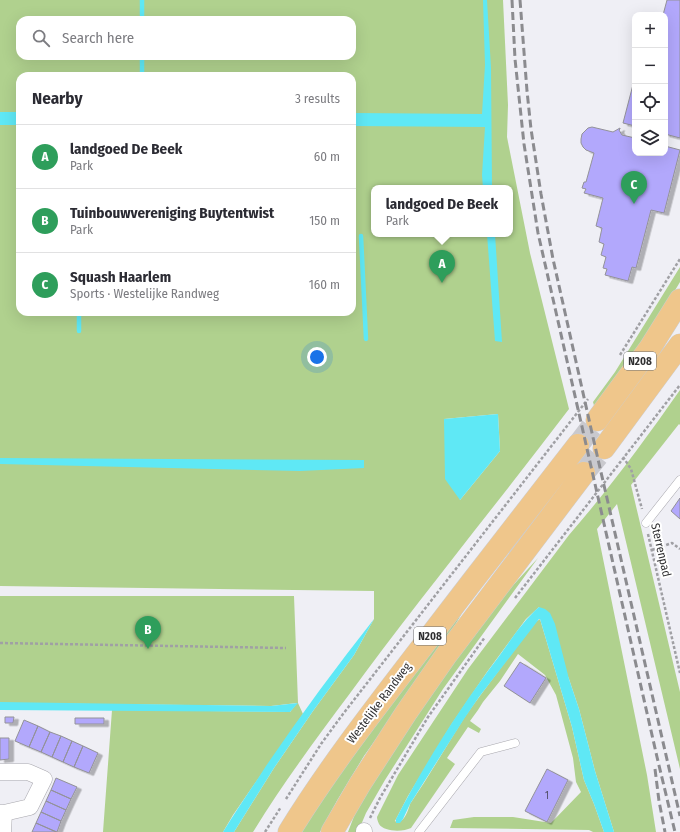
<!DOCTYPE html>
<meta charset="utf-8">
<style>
:root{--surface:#fff;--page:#f2f2f3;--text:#2b2b33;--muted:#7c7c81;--line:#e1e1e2;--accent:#b45309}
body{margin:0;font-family:"Fira Sans Condensed",sans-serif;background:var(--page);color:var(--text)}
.controls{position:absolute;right:12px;top:12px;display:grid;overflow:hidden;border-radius:8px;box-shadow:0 4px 16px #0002}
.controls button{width:36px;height:36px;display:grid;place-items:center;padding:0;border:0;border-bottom:1px solid var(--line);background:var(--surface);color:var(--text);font:20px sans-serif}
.you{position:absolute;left:317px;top:357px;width:14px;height:14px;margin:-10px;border:3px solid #fff;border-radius:50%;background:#1a73e8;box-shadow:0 0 0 6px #1a73e833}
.badge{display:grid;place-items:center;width:26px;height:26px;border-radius:50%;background:var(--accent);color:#fff;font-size:13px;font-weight:700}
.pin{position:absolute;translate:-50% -33px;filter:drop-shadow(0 1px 2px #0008)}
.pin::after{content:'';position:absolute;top:21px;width:14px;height:12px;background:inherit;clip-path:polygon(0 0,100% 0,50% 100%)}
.popup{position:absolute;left:371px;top:185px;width:142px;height:52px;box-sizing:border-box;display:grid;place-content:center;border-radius:8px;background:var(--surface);filter:drop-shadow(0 1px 3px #0005);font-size:13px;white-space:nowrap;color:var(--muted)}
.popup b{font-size:15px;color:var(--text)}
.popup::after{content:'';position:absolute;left:50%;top:100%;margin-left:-8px;border:8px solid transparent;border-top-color:var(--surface)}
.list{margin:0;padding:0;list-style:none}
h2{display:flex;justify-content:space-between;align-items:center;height:52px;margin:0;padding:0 16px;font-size:17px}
h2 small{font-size:13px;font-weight:400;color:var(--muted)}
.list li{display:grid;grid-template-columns:26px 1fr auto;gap:12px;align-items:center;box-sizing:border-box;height:64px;padding:0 16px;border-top:1px solid var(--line)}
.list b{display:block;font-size:15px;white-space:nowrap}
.list p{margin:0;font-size:13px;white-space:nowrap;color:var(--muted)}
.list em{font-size:13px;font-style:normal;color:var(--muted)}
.icon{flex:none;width:22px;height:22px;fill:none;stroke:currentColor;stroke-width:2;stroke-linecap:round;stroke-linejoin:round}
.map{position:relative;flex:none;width:680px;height:832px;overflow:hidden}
.search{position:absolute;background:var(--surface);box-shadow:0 4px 16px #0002;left:16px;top:16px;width:340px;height:44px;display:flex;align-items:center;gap:10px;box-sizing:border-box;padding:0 14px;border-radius:12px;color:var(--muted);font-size:15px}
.panel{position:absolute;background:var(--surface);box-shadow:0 4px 16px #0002;left:16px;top:72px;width:340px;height:244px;border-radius:12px}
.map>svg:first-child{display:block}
</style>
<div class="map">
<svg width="680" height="832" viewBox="0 0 680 832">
<defs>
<filter id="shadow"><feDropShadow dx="4.5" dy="2.5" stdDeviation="0" flood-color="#0004"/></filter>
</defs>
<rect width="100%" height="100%" fill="#efeff5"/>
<path fill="#b0d18e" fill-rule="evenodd" d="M 0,0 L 503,0 L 508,105 L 507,137 L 530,253 L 569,409 C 496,505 419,599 348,696 C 315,740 282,785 253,832 L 234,832 L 274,768 L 313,711 L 354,655 L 374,619 L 374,591 L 0,586 ZM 20,20 L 352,20 L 352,56 L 20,56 ZM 20,76 L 352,76 L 352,312 L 20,312 ZM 374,188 L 510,188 L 510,234 L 374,234 ZM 498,414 L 500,451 L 460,500 L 444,419 Z
M 680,267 L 680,282 L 656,322 L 595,409 L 593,402 L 615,372 Z
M 680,390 L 680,425 L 679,424 L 631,485 L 680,692 L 680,769 L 617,504 L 597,529 L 647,775 L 656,832 L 614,832 L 595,771 L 579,709 L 569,679 L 539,607 L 526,619 L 487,672 L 451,725 L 408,796 L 395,821 L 398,823 C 405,820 408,811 410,804 C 429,776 446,747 464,718 C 480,695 498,672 515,649 C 521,641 533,623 540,619 L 572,727 L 584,780 L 594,804 L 604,832 L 593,832 L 589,830 L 450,828 L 453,820 L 474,817 L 513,817 L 551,823 L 581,792 L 576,782 L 573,758 L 556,695 L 545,675 L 518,654 L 500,681 L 483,702 L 478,710 L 470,721 L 481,729 L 479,733 L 468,727 L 447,758 L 455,764 L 411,828 C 403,832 384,832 379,824 C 378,822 377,819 377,817 L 398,775 L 468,669 L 569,535 C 609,489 645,440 680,390 Z
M 538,558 L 443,689 L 385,780 L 366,813 L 358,832 L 348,832 L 361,798 L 451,662 L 495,605 Z
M 0,596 L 294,596 L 298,703 L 303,714 L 233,815 L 223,832 L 103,832 L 112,710 L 290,712 L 297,703 L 271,706 L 0,703 Z
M 466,606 L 446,641 L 364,756 L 338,799 L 320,832 L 297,832 L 326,787 Z"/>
<path fill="#5fe8f5" d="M 483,0 L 487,0 L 491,68 L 492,188 L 483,188 L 482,175 L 485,127 L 352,126 L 352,113 L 482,114 L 485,65 Z
M 0,112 L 20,112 L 20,125 L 0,125 Z
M 487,234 L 495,234 L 502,342 L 495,341 Z
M 498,414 L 500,451 L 460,500 L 445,479 L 444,419 Z
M 0,458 L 364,460 L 364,468 L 300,471 L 0,464 Z
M 539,607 L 545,609 L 550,613 L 555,624 L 569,679 L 579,709 L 595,771 L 614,832 L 604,832 L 594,804 L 584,780 L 572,727 L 540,619 L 539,619 L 533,627 L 479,697 L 464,719 L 410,804 L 403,819 L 400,823 L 396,823 L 396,819 C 425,763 459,709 497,659 C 510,641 522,622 539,607 Z
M 374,619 L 354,655 L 313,711 L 274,768 L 234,832 L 223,832 C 237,809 252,788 266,766 C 300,716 336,667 374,619 Z
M 0,702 L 271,706 L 298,703 L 290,712 L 0,710 Z"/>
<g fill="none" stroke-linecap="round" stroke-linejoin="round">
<path stroke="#5fe8f5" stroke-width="4.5" d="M 142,20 L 142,0
M 142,76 L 142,56
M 361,236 L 366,339
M 79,312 L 79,331"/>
</g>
<path fill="#b2a8fc" stroke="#939298" filter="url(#shadow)" d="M 667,0 L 680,0 L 680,138 L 665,134 L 665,15 L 663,15 Z
M 635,77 L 635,126 L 623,123 Z
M 592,127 L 613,132 L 620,128 L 620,129 L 619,130 L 622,135 L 635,138 L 635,153 L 665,153 L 665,146 L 680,150 L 664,213 L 651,210 L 636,268 L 632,267 L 628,281 L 605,275 L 607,269 L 603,268 L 606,257 L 601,255 L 604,244 L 599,242 L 602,228 L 596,226 L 603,198 L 584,193 L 586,189 L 582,188 L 584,182 L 586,182 L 594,153 L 586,150 L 583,147 L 581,143 L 581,139 L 582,134 L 588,128 Z
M 680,498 L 680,519 L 671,511 Z
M 520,662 L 546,678 L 530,703 L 504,686 Z
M 5,717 L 14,717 L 13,723 L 5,723 Z
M 75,718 L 104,718 L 104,724 L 75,724 Z
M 24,720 L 38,726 L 29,747 L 15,741 Z
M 38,726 L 50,732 L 41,752 L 29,747 Z
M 50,732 L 61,736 L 52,757 L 41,752 Z
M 61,736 L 72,741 L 63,762 L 52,757 Z
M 0,738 L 9,738 L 9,759 L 0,760 Z
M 72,741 L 83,746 L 74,767 L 63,762 Z
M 83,746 L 98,753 L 89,773 L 74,767 Z
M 547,769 L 568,780 L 547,822 L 525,811 Z
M 56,778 L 77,787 L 71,799 L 51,790 Z
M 51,790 L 71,799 L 66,810 L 46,801 Z
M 46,801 L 66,810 L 61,821 L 41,812 Z
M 41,812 L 61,821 L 57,832 L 36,823 Z
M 36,823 L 56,832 L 32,832 Z"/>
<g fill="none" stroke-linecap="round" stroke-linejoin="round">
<path stroke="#c9c9ce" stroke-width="22" stroke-dasharray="22 11" stroke-linecap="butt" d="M 578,445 L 597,420
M 584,473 L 604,448"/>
<g stroke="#a8a7ad" stroke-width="9">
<path id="service" d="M 646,523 L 680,480
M 419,832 L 481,752 L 515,743"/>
</g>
<g stroke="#a8a7ad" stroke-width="17">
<path id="minor" d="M 0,772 L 28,772 L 44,779 L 30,807 L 4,813 L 0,813
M 3,832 L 4,813
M 364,832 L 364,831"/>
</g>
<g stroke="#cdcdce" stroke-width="23">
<path id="primary" d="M 597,420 L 650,348 L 680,300
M 604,448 L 680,345
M 289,832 C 326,772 369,716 412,660 C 467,588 522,517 578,445
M 332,832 L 360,784 L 406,713 L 447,654 L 584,473"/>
</g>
<path stroke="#a0a0a4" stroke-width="2.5" stroke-dasharray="3 2" stroke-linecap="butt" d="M 620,355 L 680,259
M 623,457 L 631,469 L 642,509
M 648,534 L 680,673
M 652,550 L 672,543 L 680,549
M 515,598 L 680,385
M 0,643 L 286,648
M 286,799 L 321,744 L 343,714 L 588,399
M 370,818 L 380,798 L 428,717 L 485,637
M 265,832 L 281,807"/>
<use href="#service" stroke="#fff" stroke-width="8"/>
<use href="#minor" stroke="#fff" stroke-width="16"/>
<use href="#primary" stroke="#efc68b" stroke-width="22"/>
<path stroke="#8b8b8f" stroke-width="3" stroke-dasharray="8 4" stroke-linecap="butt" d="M 512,0 L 515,59 L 524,144 L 538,233 L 657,757 L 675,832
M 520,0 L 527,91 L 531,129 L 541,194 L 553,259 L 592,433 L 680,816
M 655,769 L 659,801 L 665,832"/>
</g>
<g text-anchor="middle" stroke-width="4" stroke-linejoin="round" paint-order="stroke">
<g font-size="10" fill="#504d64">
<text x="547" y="799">1</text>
</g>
<g fill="#fff" stroke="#6d6d6f" stroke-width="1">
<rect x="624" y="352" width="32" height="18" rx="3"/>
<rect x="414" y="627" width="32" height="18" rx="3"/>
</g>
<g font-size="11" font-weight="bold" fill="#2f2f31">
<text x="640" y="365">N208</text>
<text x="430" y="640">N208</text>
</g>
<g font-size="12" fill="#2f2f31" stroke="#fff">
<text transform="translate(661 550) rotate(77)" y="4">Sterrenpad</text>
<text transform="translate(379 703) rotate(-53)" y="4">Westelijke Randweg</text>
</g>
</g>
</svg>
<div class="controls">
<button>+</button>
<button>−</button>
<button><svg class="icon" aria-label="locate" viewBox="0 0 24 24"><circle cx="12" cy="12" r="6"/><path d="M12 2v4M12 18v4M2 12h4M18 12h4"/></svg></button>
<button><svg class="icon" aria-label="layers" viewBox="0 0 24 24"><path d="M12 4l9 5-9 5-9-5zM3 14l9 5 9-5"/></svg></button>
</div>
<div class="you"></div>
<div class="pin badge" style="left:442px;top:283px;background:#2e9e5b">A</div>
<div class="popup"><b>landgoed De Beek</b>Park</div>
<div class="pin badge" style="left:148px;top:649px;background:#2e9e5b">B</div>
<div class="pin badge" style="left:634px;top:204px;background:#2e9e5b">C</div>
<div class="search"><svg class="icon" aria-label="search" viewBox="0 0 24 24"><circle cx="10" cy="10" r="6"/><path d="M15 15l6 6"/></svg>Search here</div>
<section class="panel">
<h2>Nearby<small>3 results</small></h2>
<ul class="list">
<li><span class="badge" style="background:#2e9e5b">A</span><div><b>landgoed De Beek</b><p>Park</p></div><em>60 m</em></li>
<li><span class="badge" style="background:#2e9e5b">B</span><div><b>Tuinbouwvereniging Buytentwist</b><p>Park</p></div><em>150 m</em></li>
<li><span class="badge" style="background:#2e9e5b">C</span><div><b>Squash Haarlem</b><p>Sports · Westelijke Randweg</p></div><em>160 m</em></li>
</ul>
</section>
</div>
